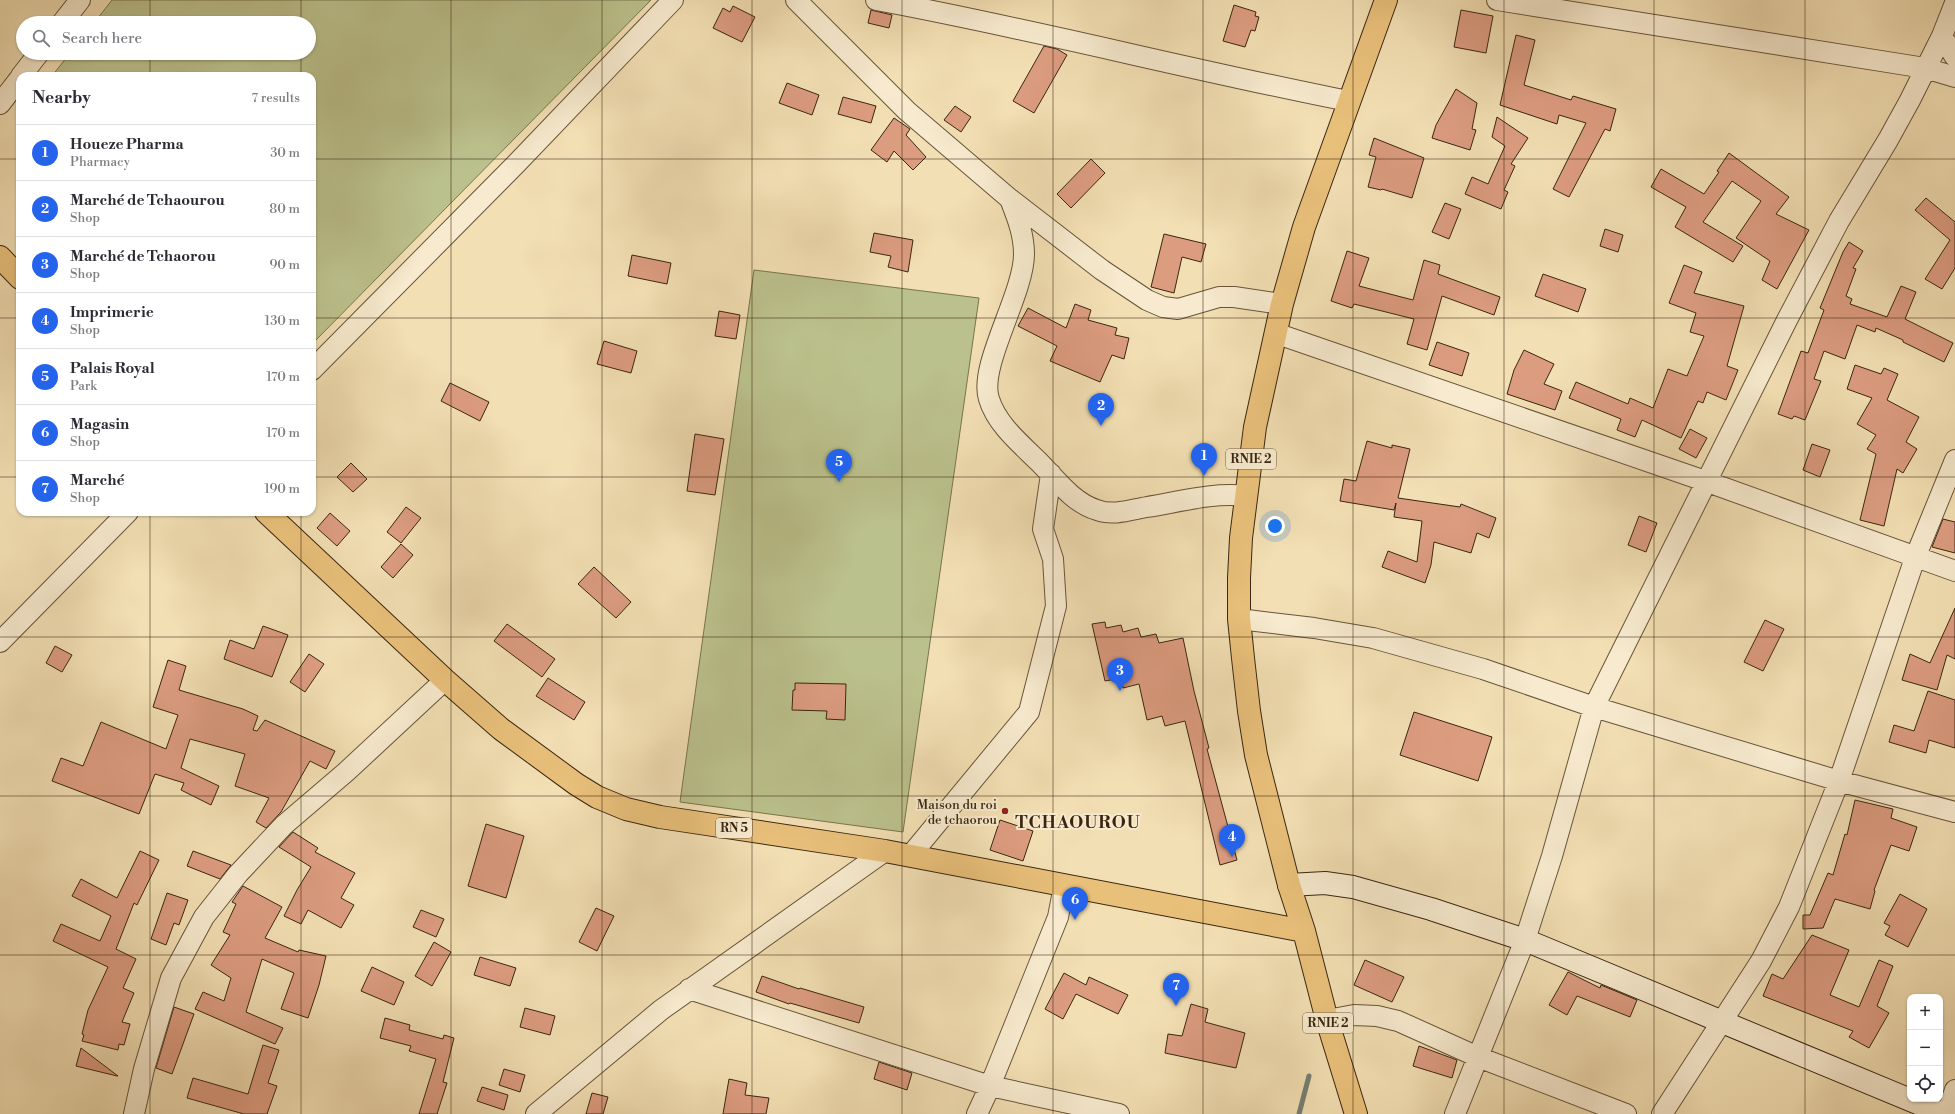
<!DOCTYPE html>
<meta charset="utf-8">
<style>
:root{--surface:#fff;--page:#f7f7f7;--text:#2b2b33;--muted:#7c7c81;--line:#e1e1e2;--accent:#2563eb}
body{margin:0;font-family:"Libre Bodoni",serif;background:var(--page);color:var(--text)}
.controls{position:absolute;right:12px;bottom:12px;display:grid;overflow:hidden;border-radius:8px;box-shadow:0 1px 3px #0004}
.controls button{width:36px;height:36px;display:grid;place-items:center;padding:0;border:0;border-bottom:1px solid var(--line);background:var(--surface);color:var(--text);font:20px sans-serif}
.you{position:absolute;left:1275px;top:526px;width:14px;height:14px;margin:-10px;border:3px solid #fff;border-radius:50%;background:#1a73e8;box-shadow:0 0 0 6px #1a73e833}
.badge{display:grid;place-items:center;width:26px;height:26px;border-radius:50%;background:var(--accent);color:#fff;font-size:13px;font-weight:700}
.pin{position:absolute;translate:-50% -33px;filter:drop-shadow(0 1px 2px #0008)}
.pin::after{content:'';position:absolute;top:21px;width:14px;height:12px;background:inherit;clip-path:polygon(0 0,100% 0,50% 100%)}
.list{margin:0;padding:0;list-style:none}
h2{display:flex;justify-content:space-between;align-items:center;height:52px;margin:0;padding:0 16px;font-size:17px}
h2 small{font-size:13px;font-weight:400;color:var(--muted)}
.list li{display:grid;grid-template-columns:26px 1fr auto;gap:12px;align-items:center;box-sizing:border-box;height:56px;padding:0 16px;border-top:1px solid var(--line)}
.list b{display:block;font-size:15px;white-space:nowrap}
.list p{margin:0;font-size:13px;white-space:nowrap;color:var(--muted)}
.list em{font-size:13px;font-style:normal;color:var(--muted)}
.icon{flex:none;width:22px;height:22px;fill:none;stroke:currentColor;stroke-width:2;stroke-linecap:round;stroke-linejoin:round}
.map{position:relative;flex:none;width:1955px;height:1114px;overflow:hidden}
.search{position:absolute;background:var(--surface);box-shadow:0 1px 3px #0004;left:16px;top:16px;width:300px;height:44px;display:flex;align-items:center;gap:10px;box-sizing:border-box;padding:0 14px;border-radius:22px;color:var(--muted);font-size:15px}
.panel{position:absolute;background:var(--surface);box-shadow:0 1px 3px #0004;left:16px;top:72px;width:300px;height:444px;border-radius:12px}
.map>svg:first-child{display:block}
</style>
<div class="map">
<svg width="1955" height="1114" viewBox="0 0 1955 1114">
<rect width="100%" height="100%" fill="#f2dfb3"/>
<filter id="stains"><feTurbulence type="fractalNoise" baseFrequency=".005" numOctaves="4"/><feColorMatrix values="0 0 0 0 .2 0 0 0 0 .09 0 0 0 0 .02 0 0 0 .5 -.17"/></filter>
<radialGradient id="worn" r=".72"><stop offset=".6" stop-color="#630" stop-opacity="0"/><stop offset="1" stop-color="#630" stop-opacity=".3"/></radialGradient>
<path fill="#bbc18c" stroke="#7a744e" d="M 112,0 L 651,0 L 315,341 L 312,338 L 312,76 L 52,76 L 70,53 L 309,53 L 309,23 L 94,23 Z
M 754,270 L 979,298 L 903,832 L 680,802 Z"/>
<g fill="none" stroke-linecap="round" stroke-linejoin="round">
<path stroke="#767f74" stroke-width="5" d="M 1299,1114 L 1309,1076"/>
</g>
<path fill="#dc9c80" stroke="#3a2611" d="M 1234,5 L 1256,12 L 1255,16 L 1259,17 L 1255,31 L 1251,30 L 1245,47 L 1223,41 Z
M 733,6 L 755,17 L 742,42 L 713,28 L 723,8 L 730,12 Z
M 871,10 L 892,15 L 889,28 L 868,23 Z
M 1461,10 L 1493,16 L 1486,53 L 1454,47 Z
M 1516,35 L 1535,40 L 1524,85 L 1571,100 L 1573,96 L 1616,109 L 1610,131 L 1605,129 L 1569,197 L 1553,189 L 1586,123 L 1559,115 L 1557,124 L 1500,105 Z
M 1044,46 L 1057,49 L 1067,55 L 1034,113 L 1013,101 Z
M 787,83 L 819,95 L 812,115 L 779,103 Z
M 1456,89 L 1477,103 L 1472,129 L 1476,130 L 1470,150 L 1432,138 L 1436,125 Z
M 843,97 L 876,106 L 871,123 L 838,114 Z
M 955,106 L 971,117 L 961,132 L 944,120 Z
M 1497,117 L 1528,138 L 1511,164 L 1515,166 L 1504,190 L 1508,192 L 1501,209 L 1465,194 L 1472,177 L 1488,184 L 1505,146 L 1492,137 Z
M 894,118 L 910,129 L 906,135 L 926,157 L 913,170 L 894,151 L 887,162 L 871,150 Z
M 1374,138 L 1424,158 L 1412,198 L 1382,189 L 1381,190 L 1368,187 L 1376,157 L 1369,155 Z
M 1729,153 L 1789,197 L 1776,214 L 1809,230 L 1777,289 L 1762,280 L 1770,261 L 1736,238 L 1761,201 L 1732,181 L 1703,222 L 1743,246 L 1733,262 L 1675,227 L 1686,207 L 1651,187 L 1661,169 L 1704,194 L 1719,172 L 1717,171 Z
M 1091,159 L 1105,173 L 1071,208 L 1057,194 Z
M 1926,198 L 1955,222 L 1955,268 L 1942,289 L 1925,279 L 1950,240 L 1915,210 Z
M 1445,203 L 1461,209 L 1449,239 L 1432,232 Z
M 1605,229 L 1623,235 L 1618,252 L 1600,246 Z
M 874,233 L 913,240 L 908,272 L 888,267 L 891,256 L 870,252 Z
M 1164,234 L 1206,244 L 1201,262 L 1182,257 L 1174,293 L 1151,287 Z
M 1849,242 L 1863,251 L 1853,268 L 1856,269 L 1846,296 L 1852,299 L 1850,304 L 1887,317 L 1901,286 L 1916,292 L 1905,319 L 1953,343 L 1944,362 L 1903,342 L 1903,340 L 1876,328 L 1875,332 L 1857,325 L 1845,359 L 1824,351 L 1814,379 L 1821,381 L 1805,420 L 1794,416 L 1792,419 L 1778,414 L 1801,351 L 1808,353 L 1824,310 L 1820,308 L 1843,252 Z
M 1347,251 L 1369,258 L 1359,286 L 1413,300 L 1424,260 L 1440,265 L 1438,274 L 1500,297 L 1494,315 L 1442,296 L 1427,350 L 1407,344 L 1414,319 L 1354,304 L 1352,308 L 1331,301 Z
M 632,255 L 671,263 L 667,284 L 628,276 Z
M 1684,265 L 1702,272 L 1694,293 L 1744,306 L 1727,366 L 1738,370 L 1726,400 L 1707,392 L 1703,403 L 1698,401 L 1681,438 L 1642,420 L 1635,437 L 1617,430 L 1621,419 L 1569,398 L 1576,382 L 1628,404 L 1630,398 L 1653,408 L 1668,369 L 1687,376 L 1704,336 L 1690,332 L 1696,313 L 1669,303 Z
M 1543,274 L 1586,289 L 1578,312 L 1535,296 Z
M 1075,304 L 1091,310 L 1088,320 L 1117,328 L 1115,335 L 1129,338 L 1124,359 L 1112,355 L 1100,382 L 1050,361 L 1057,346 L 1018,326 L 1028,308 L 1066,328 Z
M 719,311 L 740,315 L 736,339 L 715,336 Z
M 604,341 L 637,351 L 631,373 L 597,364 Z
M 1437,342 L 1469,353 L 1462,376 L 1429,365 Z
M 1524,350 L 1554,364 L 1544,384 L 1562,391 L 1555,410 L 1507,394 L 1514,370 Z
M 1855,365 L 1881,374 L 1884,368 L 1898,374 L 1887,400 L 1919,417 L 1906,442 L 1917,449 L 1903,473 L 1897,469 L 1884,526 L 1860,520 L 1876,454 L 1867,449 L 1876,435 L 1857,424 L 1872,398 L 1847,389 Z
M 450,383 L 489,402 L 480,421 L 441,401 Z
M 1690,429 L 1707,438 L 1696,458 L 1679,449 Z
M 695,434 L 724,439 L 715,495 L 687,491 Z
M 1367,441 L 1392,448 L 1392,445 L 1410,449 L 1398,498 L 1460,507 L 1461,504 L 1496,518 L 1489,538 L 1477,533 L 1471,553 L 1434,542 L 1431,565 L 1425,583 L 1382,567 L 1388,551 L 1417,562 L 1422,521 L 1394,517 L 1396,503 L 1394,510 L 1340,501 L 1344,479 L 1356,481 Z
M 1812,444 L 1830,450 L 1820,477 L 1803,470 Z
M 351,463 L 367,479 L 353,492 L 337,477 Z
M 406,507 L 421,518 L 401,543 L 387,532 Z
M 330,513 L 350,531 L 337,546 L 317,528 Z
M 1639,516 L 1657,523 L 1646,552 L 1628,545 Z
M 1943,519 L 1955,522 L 1955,553 L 1932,547 Z
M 401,544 L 413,555 L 393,578 L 381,567 Z
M 594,567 L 631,602 L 616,618 L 578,584 Z
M 1955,608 L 1955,659 L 1947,655 L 1937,690 L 1902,680 L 1910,654 L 1930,663 Z
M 1765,620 L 1784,629 L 1763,671 L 1744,662 Z
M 1105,622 L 1106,628 L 1121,625 L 1123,632 L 1138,628 L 1141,637 L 1156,634 L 1159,643 L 1183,638 L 1194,691 L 1209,748 L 1207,749 L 1237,860 L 1220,865 L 1185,721 L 1165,726 L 1162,716 L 1147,720 L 1139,684 L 1123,688 L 1121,678 L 1105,681 L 1092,624 Z
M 507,624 L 555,659 L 542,677 L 494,641 Z
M 263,626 L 288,635 L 272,677 L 224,659 L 230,640 L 254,649 Z
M 55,646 L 72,655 L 62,672 L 46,663 Z
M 309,654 L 324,664 L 305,692 L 290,682 Z
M 168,660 L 186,666 L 179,690 L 243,709 L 258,716 L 253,730 L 257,731 L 265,720 L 335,751 L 326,769 L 310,761 L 281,812 L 266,828 L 256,822 L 269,798 L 235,786 L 245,754 L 190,739 L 181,768 L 219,786 L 211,805 L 181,790 L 184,783 L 155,774 L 139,814 L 52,781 L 61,758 L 83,766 L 101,722 L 166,749 L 178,715 L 153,707 Z
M 548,678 L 585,702 L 574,720 L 536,696 Z
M 795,683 L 846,684 L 845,720 L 826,719 L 827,711 L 792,710 L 793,690 L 795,690 Z
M 1928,691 L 1955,700 L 1955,748 L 1929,740 L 1926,753 L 1889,742 L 1894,725 L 1914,731 Z
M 1414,712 L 1492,737 L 1478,781 L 1400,755 Z
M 1855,800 L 1893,809 L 1891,818 L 1917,827 L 1909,851 L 1891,845 L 1874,890 L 1875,891 L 1870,909 L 1835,899 L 1823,928 L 1803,929 L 1803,915 L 1810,915 L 1828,873 L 1833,875 L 1845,834 L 1847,835 Z
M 1000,820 L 1033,831 L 1023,861 L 990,850 Z
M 486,824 L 524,836 L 506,898 L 468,886 Z
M 293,832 L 318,848 L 315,852 L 355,873 L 341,898 L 354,905 L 341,928 L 308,910 L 301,924 L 284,916 L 297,890 L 311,867 L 279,847 Z
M 140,851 L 159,860 L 137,905 L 134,903 L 116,949 L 136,959 L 123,988 L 134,993 L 122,1022 L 130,1024 L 124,1045 L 119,1044 L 118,1050 L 82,1041 L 84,1035 L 82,1034 L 88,1010 L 108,967 L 53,941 L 61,924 L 100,941 L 111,916 L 72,896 L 81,879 L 117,898 Z
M 193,851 L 231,865 L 220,879 L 187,866 Z
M 243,886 L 282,907 L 265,938 L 298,952 L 299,950 L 326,956 L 319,985 L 308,1018 L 281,1009 L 294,973 L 262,959 L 246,1012 L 283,1028 L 275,1044 L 195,1009 L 203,992 L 224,1001 L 231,978 L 211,965 L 230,935 L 223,932 L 236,904 L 232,902 Z
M 167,893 L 188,900 L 179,925 L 174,923 L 166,945 L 151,939 Z
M 1900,894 L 1927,909 L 1908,947 L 1885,935 L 1890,926 L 1884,923 Z
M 596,908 L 614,916 L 597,951 L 579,942 Z
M 421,910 L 444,919 L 436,937 L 413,927 Z
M 1812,935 L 1849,950 L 1830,995 L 1859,1007 L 1879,960 L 1893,966 L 1877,1006 L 1889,1013 L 1869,1048 L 1849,1037 L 1853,1031 L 1763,996 L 1772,974 L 1783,979 Z
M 434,942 L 451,952 L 432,986 L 415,976 Z
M 480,957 L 516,968 L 510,986 L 474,975 Z
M 1365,960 L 1404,977 L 1392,1002 L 1354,985 Z
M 372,967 L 404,982 L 394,1005 L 361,991 Z
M 1568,972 L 1600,988 L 1601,985 L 1637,1000 L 1630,1017 L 1577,996 L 1567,1015 L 1549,1005 Z
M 1064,973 L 1086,985 L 1089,977 L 1128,995 L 1118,1014 L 1076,994 L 1063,1019 L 1045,1009 Z
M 762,976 L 799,989 L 800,988 L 864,1007 L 859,1023 L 790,1003 L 789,1004 L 756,992 Z
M 1191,1004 L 1208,1009 L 1205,1022 L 1245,1033 L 1236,1068 L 1165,1053 L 1168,1034 L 1182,1036 Z
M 174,1007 L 194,1014 L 172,1074 L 156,1068 Z
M 525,1008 L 555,1016 L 550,1035 L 520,1027 Z
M 385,1018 L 410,1025 L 409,1030 L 443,1039 L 444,1035 L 454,1038 L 443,1082 L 447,1083 L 437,1114 L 419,1114 L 436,1059 L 409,1051 L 411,1046 L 380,1038 Z
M 263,1045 L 279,1050 L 268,1083 L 277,1086 L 267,1114 L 244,1114 L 187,1098 L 193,1078 L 248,1094 Z
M 1419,1046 L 1457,1060 L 1452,1078 L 1413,1066 Z
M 81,1048 L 118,1076 L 117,1076 L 76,1066 Z
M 879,1062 L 912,1073 L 907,1090 L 874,1079 Z
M 504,1069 L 525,1075 L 520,1092 L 499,1085 Z
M 729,1079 L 747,1083 L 745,1095 L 769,1098 L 766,1114 L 723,1114 Z
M 482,1087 L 508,1095 L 504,1110 L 477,1101 Z
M 592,1093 L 608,1097 L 603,1114 L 586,1114 Z"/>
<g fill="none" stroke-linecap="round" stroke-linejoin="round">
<g stroke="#68543a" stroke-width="22">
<path id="street" d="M 796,0 L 907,111 L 1010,199 L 1102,270 L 1147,300 L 1163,307 L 1178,309 L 1219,297 L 1234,297 L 1282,304
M 876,0 C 1034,29 1190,70 1348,101
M 1497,0 L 1925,68 L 1955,77
M 62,23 L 80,0
M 1942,36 L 1955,57
M 21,76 L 39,53
M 0,104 L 20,78
M 1010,199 C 1017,217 1024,234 1024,254 C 1024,294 978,366 989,399 C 997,425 1021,444 1039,462 C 1056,479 1073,503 1097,510 C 1113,516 1130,510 1147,507 C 1179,502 1213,492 1246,496
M 1275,333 L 1705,481 L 1955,571
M 312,370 L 516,164 L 673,0
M 1239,619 L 1314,628 L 1373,638 L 1483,669 L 1594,707 L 1839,781 L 1955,812
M 0,642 L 128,512
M 910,856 L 1029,712 L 1056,606 L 1053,559 L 1043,529 L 1051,474
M 689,989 L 990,1086 L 1119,1114
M 1327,1020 L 1354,1015 L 1377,1016 L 1398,1021 L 1478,1057 L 1626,1114
M 134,1114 L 144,1069 L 171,978 L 204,917 L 238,874 L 284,825 L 346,772 L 445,680
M 536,1114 L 661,1010 L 885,851
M 977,1114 L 990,1086 L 1058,917 L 1064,886
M 1455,1114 L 1525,940 L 1552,856 L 1594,707 L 1787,320 L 1839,221 L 1888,140 L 1910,100 L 1942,36 L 1955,3
M 1662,1114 L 1761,961 L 1789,907 L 1839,781 L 1915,558 L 1955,460
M 1947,1114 L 1955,1090"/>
</g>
<g stroke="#3a2611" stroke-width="24">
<path id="secondary" d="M 1289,885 L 1325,883 L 1353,887 L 1431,909 L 1525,940 L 1944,1114"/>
</g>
<g stroke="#3a2611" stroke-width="24">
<path id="primary" d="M 0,257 L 20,278
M 266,512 L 445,680 L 501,729 L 576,784 L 597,797 L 626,809 L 660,817 L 885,851 L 1304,931
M 1356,1114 L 1327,1020 L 1304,931 L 1289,885 L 1256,755 L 1249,711 L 1243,658 L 1239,619 L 1239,578 L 1241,538 L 1255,427 L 1282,304 L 1304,227 L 1386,0"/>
</g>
<use href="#street" stroke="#f7eace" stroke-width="20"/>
<use href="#secondary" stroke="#f7eace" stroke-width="22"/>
<use href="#primary" stroke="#e9c07a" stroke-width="22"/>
</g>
<path fill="none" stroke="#3a2611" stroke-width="1" stroke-opacity="0.55" d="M 150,0 L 150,23M 301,0 L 301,23M 451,0 L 451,1114M 602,0 L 602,1114M 752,0 L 752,1114M 902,0 L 902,1114M 1053,0 L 1053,1114M 1203,0 L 1203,1114M 1353,0 L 1353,1114M 1504,0 L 1504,1114M 1654,0 L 1654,1114M 1805,0 L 1805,1114M 150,53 L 150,76M 301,53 L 301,76M 0,159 L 20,159M 312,159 L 1955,159M 0,318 L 20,318M 312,318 L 1955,318M 0,477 L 20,477M 312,477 L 1955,477M 150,512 L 150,1114M 301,512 L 301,1114M 0,637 L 1955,637M 0,796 L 1955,796M 0,955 L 1955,955"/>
<circle fill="#8f2418" stroke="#f7eace" stroke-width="1.5" cx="1005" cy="811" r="4"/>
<g text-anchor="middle" stroke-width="4" stroke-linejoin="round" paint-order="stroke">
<g fill="#f7eace" stroke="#73614a" stroke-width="1">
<rect x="1226" y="449" width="50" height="20" rx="3"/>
<rect x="716" y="818" width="36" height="20" rx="3"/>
<rect x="1303" y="1013" width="50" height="20" rx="3"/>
</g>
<g font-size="12" font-weight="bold" fill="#3a2611">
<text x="1251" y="463">RNIE 2</text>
<text x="734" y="832">RN 5</text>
<text x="1328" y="1027">RNIE 2</text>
</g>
<g font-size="13" fill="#3a2611" stroke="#f7eace" text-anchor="end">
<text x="997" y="809">Maison du roi<tspan x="997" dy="15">de tchaorou</tspan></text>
</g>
<g font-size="17" font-weight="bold" letter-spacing="1" fill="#3a2611" stroke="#f7eace">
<text x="1078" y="828">TCHAOUROU</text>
</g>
</g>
<rect width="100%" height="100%" filter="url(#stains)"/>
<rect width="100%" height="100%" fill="url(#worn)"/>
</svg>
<div class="controls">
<button>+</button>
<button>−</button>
<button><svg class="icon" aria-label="locate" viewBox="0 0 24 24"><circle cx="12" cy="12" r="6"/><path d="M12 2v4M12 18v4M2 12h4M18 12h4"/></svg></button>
</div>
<div class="you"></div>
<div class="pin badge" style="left:1204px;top:476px">1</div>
<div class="pin badge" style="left:1101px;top:426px">2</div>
<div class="pin badge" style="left:1120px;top:691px">3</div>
<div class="pin badge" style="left:1232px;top:857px">4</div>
<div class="pin badge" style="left:839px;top:482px">5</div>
<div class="pin badge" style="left:1075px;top:920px">6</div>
<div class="pin badge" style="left:1176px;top:1006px">7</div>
<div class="search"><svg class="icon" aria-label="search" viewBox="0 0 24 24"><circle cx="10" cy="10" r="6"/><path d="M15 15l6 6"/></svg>Search here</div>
<section class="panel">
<h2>Nearby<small>7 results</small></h2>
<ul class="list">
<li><span class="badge">1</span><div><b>Houeze Pharma</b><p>Pharmacy</p></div><em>30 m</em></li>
<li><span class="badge">2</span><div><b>Marché de Tchaourou</b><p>Shop</p></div><em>80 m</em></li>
<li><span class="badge">3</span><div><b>Marché de Tchaorou</b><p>Shop</p></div><em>90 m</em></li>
<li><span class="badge">4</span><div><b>Imprimerie</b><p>Shop</p></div><em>130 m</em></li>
<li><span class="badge">5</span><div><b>Palais Royal</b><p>Park</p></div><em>170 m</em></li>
<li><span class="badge">6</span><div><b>Magasin</b><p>Shop</p></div><em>170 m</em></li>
<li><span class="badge">7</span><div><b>Marché</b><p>Shop</p></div><em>190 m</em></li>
</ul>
</section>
</div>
